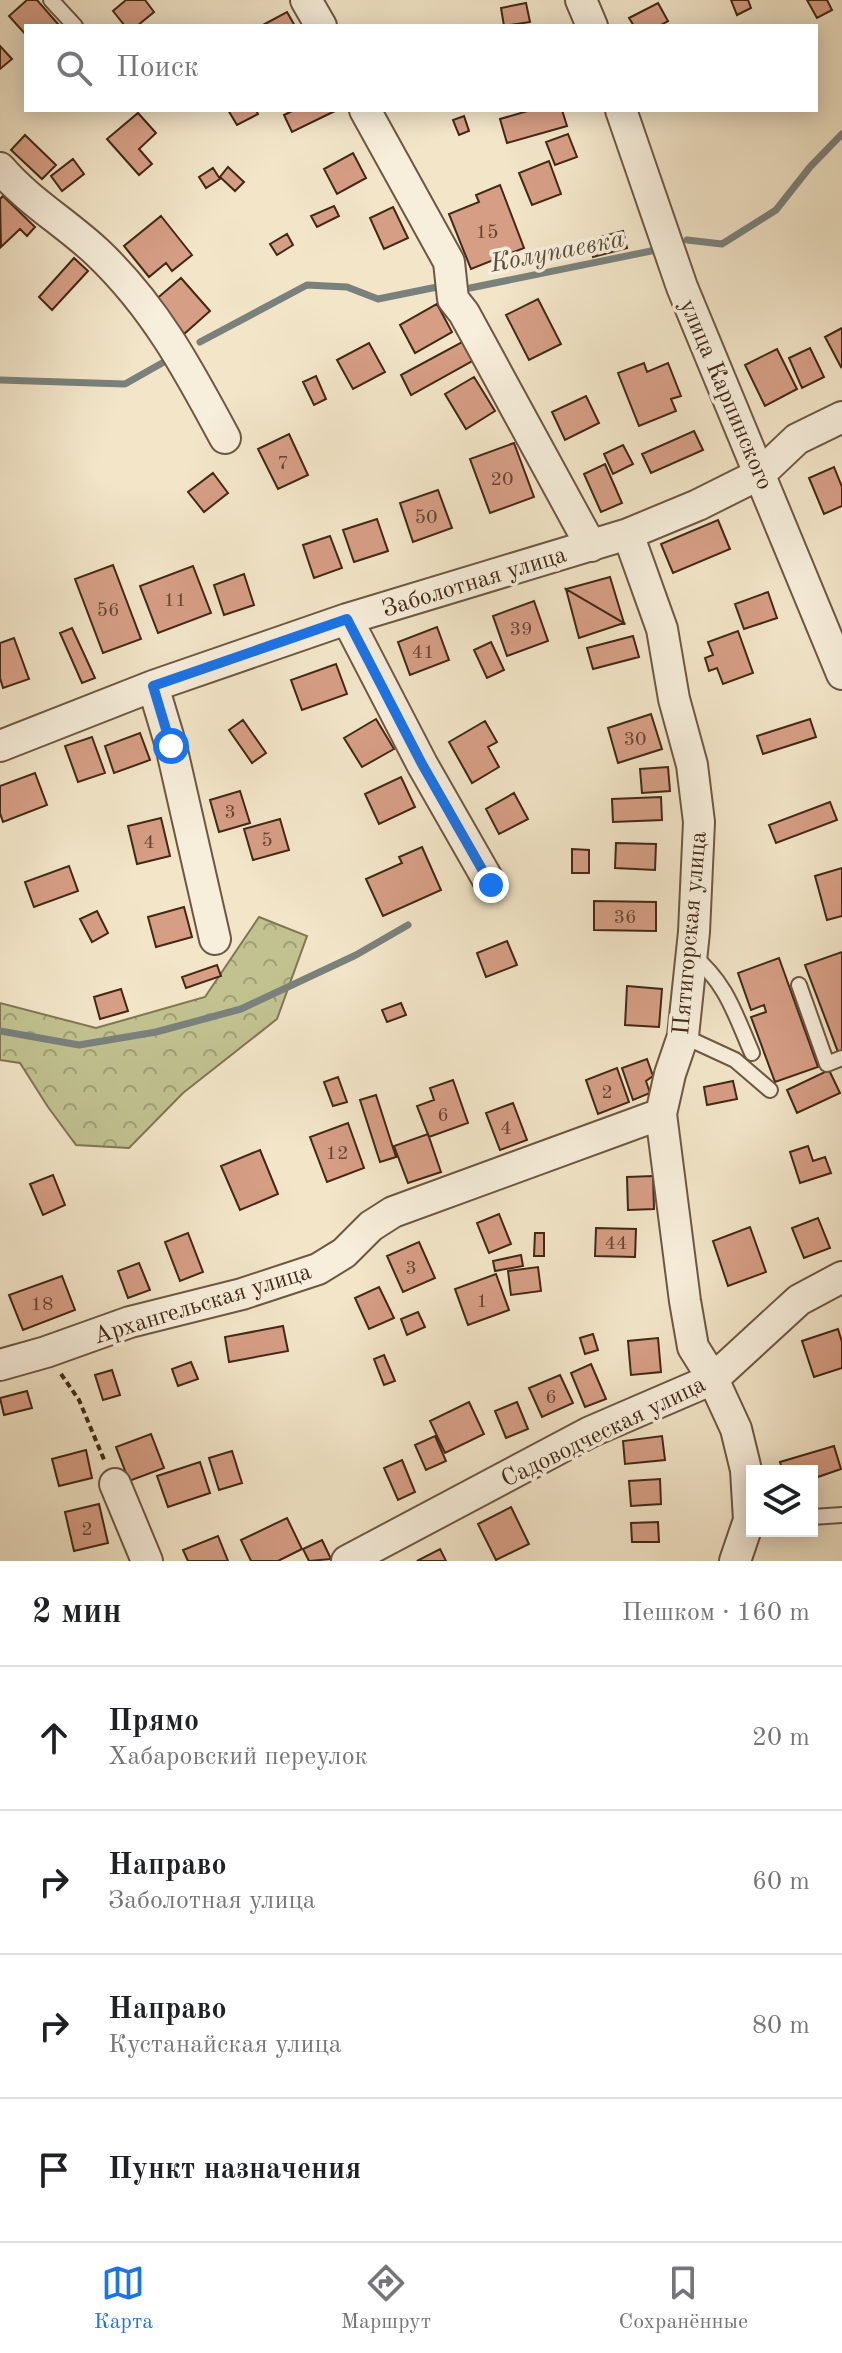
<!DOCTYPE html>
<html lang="ru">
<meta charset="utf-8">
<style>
:root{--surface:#fff;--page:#f6f6f6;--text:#202124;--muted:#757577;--line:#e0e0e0;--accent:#1a73e8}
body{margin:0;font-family:"Old Standard TT",serif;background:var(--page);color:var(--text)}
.controls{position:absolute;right:24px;bottom:24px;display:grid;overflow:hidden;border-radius:0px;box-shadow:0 4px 20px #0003}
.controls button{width:72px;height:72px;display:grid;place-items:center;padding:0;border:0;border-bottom:2px solid var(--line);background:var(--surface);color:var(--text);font:40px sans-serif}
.stop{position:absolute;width:24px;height:24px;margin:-18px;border:6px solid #1a73e8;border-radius:50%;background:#fff}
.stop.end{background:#1a73e8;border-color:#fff;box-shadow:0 2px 8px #0008}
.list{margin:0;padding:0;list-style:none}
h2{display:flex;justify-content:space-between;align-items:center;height:104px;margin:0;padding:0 32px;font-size:34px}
h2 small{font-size:26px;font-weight:400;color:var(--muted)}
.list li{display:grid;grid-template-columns:52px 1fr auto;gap:24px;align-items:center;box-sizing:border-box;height:144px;padding:0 32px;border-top:2px solid var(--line)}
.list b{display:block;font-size:30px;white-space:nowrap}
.list p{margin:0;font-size:26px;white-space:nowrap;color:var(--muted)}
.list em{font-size:26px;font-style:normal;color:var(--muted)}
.icon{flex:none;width:44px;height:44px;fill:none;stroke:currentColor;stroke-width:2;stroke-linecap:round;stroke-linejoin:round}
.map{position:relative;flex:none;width:842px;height:1561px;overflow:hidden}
.search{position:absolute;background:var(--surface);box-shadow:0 4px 20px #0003;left:24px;right:24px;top:24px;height:88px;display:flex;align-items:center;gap:20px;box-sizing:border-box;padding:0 28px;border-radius:0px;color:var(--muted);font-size:30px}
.sheet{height:680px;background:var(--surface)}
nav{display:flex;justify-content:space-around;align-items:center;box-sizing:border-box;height:112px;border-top:2px solid var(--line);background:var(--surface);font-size:22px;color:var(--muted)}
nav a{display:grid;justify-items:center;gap:4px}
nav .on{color:var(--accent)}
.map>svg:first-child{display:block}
</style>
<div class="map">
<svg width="842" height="1561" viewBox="0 0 842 1561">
<defs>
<pattern id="forest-crowns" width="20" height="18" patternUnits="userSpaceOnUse" patternTransform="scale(2)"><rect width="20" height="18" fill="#c2c291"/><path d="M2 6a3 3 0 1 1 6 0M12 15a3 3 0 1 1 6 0" fill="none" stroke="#9f9e75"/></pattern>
</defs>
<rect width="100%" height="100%" fill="#f2e5c8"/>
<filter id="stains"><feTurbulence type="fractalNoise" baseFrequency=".0025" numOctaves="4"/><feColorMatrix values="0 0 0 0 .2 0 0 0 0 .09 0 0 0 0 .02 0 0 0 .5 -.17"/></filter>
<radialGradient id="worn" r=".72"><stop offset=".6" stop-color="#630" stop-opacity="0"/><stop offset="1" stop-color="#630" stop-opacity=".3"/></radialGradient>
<path fill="url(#forest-crowns)" stroke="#827553" stroke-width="2" d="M 259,917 L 307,936 L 277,1019 L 183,1093 L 129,1148 L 76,1145 L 48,1107 L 20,1063 L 0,1060 L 0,1003 L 96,1028 L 205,997 Z"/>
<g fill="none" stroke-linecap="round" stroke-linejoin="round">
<path stroke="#7a817c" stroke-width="7" d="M 687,240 L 722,244 L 776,210 L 810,167 L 842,134
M 470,288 L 651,251
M 200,342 L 307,285 L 347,287 L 378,299 L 442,286
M 0,380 L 125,384 L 171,358
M 0,1031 L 79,1045 L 156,1032 L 241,1009 L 356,955 L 408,925"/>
</g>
<path fill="#d69e85" stroke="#422815" stroke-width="2" d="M 27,0 L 37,0 L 58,24 L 56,26 L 26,26 L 26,35 L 9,16 Z
M 126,0 L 145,0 L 154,12 L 137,26 L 125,26 L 113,11 Z
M 731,0 L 748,0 L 751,8 L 737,15 Z
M 807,0 L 827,0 L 832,10 L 817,18 Z
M 526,3 L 530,22 L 504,26 L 501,8 Z
M 658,3 L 668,21 L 659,26 L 634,26 L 629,18 Z
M 287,12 L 295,26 L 261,26 Z
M 0,46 L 12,59 L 0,69 Z
M 228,110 L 256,110 L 258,114 L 237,125 Z
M 294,110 L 337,110 L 292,132 L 284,115 Z
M 531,110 L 562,110 L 567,126 L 507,143 L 500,119 Z
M 138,113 L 156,133 L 139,149 L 152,164 L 139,175 L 107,139 Z
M 464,116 L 469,131 L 459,135 L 453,120 Z
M 568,134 L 577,157 L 555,165 L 546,142 Z
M 25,135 L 56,165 L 42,179 L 11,150 Z
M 353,153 L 366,178 L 337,194 L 324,169 Z
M 73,159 L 84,174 L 62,191 L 51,176 Z
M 549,161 L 561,194 L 532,205 L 519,173 Z
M 228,167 L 244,182 L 235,191 L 220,177 Z
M 213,168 L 220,179 L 206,188 L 199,177 Z
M 500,185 L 524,248 L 471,269 L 449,214 L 479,202 L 476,195 Z
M 3,196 L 35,227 L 27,236 L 20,229 L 1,247 L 0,199 Z
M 334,206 L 339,216 L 317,227 L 311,216 Z
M 393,207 L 408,238 L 384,249 L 370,218 Z
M 161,216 L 192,255 L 172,271 L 166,263 L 149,277 L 124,246 Z
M 623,231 L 627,248 L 593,257 L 589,240 Z
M 287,234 L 293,245 L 277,255 L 270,244 Z
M 74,258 L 88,271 L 52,310 L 39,297 Z
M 181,278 L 210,311 L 184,334 L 154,301 Z
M 538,299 L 561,344 L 529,360 L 506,315 Z
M 437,304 L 452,332 L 415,353 L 400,325 Z
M 842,328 L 842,366 L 841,367 L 825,337 Z
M 464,341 L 474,360 L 411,395 L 401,375 Z
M 369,343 L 385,372 L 353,389 L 337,360 Z
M 810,348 L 824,377 L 802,388 L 789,358 Z
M 777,349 L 797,389 L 765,406 L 745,365 Z
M 644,363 L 647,372 L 668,363 L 681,396 L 671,399 L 676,411 L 639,426 L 618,373 Z
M 316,376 L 326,399 L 314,405 L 303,382 Z
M 474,377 L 495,411 L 466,429 L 445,394 Z
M 586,396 L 599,423 L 565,440 L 552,412 Z
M 694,431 L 703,450 L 651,473 L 642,454 Z
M 289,434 L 308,475 L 278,489 L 258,449 Z
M 514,443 L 534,497 L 490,513 L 470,459 Z
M 623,445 L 633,464 L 613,474 L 604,454 Z
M 605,464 L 622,503 L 601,512 L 584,474 Z
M 834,467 L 842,487 L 842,506 L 824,514 L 809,478 Z
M 213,473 L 228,493 L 204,512 L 188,492 Z
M 438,490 L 452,528 L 413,542 L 400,503 Z
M 377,519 L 388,551 L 354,562 L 343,530 Z
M 718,520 L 730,549 L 673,573 L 661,544 Z
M 330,536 L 342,568 L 314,578 L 303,545 Z
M 113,565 L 141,639 L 103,653 L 75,579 Z
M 193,566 L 211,613 L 158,633 L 140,586 Z
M 244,574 L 254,605 L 224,615 L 214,585 Z
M 610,577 L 624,623 L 566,589 Z
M 566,589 L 624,623 L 579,638 Z
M 768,592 L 777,618 L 744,629 L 735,604 Z
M 534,601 L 548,641 L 507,656 L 493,616 Z
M 437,627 L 449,660 L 410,675 L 398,642 Z
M 72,628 L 95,678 L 82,683 L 60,633 Z
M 738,631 L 753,673 L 723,684 L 717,668 L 709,671 L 705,658 L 713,655 L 708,642 Z
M 633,636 L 639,657 L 593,669 L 587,648 Z
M 14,638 L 29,679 L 3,688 L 0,678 L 0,643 Z
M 491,642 L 504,670 L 487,678 L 474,650 Z
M 336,664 L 347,694 L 302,710 L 291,680 Z
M 651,714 L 662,749 L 618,763 L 608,728 Z
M 376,719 L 394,749 L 362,767 L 344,738 Z
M 810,719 L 816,737 L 763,754 L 757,736 Z
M 243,720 L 266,753 L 252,763 L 229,730 Z
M 485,721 L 497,742 L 488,747 L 499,767 L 472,783 L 449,742 Z
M 140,733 L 150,760 L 114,773 L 105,746 Z
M 92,737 L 105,773 L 78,782 L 65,746 Z
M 668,767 L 670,791 L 642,793 L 640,769 Z
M 35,773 L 47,805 L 3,822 L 0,813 L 0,786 Z
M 401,777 L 415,807 L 379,824 L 365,794 Z
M 240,791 L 250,823 L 219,832 L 210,800 Z
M 514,793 L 528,819 L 499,834 L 486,809 Z
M 661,797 L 662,820 L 613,822 L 612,799 Z
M 830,802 L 837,820 L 776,843 L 769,825 Z
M 161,818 L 170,856 L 137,864 L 128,826 Z
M 280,819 L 289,850 L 253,860 L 244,829 Z
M 616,843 L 656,844 L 655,870 L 615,868 Z
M 422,847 L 441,890 L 383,916 L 366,879 L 402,863 L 399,857 Z
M 572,849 L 589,850 L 589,873 L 572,873 Z
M 69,866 L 78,891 L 34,907 L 25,882 Z
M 842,868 L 842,916 L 827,920 L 815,876 Z
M 594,901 L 656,902 L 656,931 L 594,930 Z
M 184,907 L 192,937 L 156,947 L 148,917 Z
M 97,911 L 108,933 L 92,942 L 80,919 Z
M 507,941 L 517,965 L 486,977 L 477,953 Z
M 842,952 L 842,1050 L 838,1052 L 805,965 Z
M 779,958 L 818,1067 L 775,1082 L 751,1017 L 766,1012 L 764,1005 L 751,1010 L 738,973 Z
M 217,965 L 221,976 L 186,988 L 182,977 Z
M 627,986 L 662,989 L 659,1027 L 625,1025 Z
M 121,989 L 128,1011 L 100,1019 L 94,997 Z
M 401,1003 L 406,1015 L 387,1022 L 382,1010 Z
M 647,1059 L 653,1076 L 646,1081 L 650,1093 L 633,1100 L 622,1068 Z
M 617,1068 L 629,1102 L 598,1114 L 586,1080 Z
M 829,1070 L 840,1093 L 797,1113 L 787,1090 Z
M 338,1077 L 347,1102 L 333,1106 L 324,1082 Z
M 453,1080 L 468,1123 L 429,1137 L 417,1106 L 434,1100 L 430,1088 Z
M 733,1081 L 737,1099 L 707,1105 L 704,1087 Z
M 376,1095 L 396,1157 L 380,1162 L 360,1100 Z
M 513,1103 L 527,1140 L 500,1150 L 486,1113 Z
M 348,1123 L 364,1168 L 327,1182 L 310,1137 Z
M 428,1134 L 441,1172 L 408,1183 L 394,1146 Z
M 808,1146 L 813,1161 L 825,1157 L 831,1173 L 800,1183 L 790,1152 Z
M 260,1150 L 278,1194 L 240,1210 L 221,1166 Z
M 53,1175 L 65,1205 L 43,1215 L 30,1184 Z
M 653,1176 L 654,1209 L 628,1210 L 627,1177 Z
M 499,1214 L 511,1244 L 489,1253 L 477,1223 Z
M 818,1218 L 830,1248 L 804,1258 L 792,1228 Z
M 750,1227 L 766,1272 L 728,1286 L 713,1241 Z
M 596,1228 L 636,1229 L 635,1257 L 595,1256 Z
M 188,1233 L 203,1272 L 180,1281 L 165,1242 Z
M 535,1233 L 544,1233 L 544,1256 L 534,1256 Z
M 419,1242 L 435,1278 L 403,1292 L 387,1256 Z
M 521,1255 L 523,1266 L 495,1271 L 493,1261 Z
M 139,1263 L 150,1290 L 128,1298 L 118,1271 Z
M 538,1267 L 541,1291 L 511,1295 L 508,1271 Z
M 496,1274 L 509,1310 L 468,1325 L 455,1289 Z
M 62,1276 L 75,1310 L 23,1330 L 9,1295 Z
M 379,1287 L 394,1318 L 369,1329 L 355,1298 Z
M 418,1312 L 425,1327 L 407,1335 L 401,1319 Z
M 283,1326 L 288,1351 L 229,1362 L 225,1337 Z
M 838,1329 L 842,1342 L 842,1368 L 814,1377 L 802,1341 Z
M 593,1334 L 598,1350 L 585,1354 L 580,1338 Z
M 658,1338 L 661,1372 L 631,1375 L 628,1341 Z
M 384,1355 L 395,1381 L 384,1385 L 374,1359 Z
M 191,1362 L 198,1379 L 178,1386 L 172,1369 Z
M 591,1364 L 606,1399 L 585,1407 L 571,1373 Z
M 112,1370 L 120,1395 L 103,1400 L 95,1375 Z
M 560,1375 L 573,1403 L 542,1417 L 529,1388 Z
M 27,1391 L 32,1408 L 4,1415 L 0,1398 Z
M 469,1402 L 484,1434 L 445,1453 L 430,1421 Z
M 517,1402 L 528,1429 L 506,1438 L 495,1411 Z
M 151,1434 L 164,1468 L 129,1481 L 116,1447 Z
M 435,1436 L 446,1461 L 426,1470 L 415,1445 Z
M 662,1436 L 665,1460 L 625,1464 L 623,1441 Z
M 834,1446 L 841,1469 L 812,1479 L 812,1471 L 783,1471 L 780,1462 Z
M 86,1450 L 92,1478 L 59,1486 L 52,1459 Z
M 232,1451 L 242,1483 L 219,1490 L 209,1458 Z
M 402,1460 L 415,1492 L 398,1500 L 384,1468 Z
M 200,1462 L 210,1493 L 168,1507 L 157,1476 Z
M 660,1479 L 661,1504 L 631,1506 L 629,1481 Z
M 99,1504 L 108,1543 L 74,1551 L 65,1512 Z
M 511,1507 L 529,1544 L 496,1560 L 478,1524 Z
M 287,1518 L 302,1549 L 278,1561 L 251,1561 L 241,1540 Z
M 658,1522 L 659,1542 L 632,1542 L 631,1523 Z
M 218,1536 L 228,1561 L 188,1561 L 183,1550 Z
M 322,1540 L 331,1559 L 309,1561 L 303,1549 Z
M 440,1549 L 446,1561 L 417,1561 Z"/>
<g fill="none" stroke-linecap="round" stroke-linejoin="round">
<g stroke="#6e5742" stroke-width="18">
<path id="lane" d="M 51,0 L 75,26
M 692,955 C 726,982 735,1014 752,1053
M 799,985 L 827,1064 L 842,1058
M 683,1036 L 735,1060 L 770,1090
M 812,1517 L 842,1515"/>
</g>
<g stroke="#6e5742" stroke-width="34">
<path id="street" d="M 306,0 L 321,26
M 581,0 L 592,26
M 365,110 L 449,262 L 453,299 L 464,313 L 591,546
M 621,110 L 682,287 L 842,674
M 0,168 C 28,201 66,223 97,252 C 155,307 188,369 225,438
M 628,534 L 662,629 L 674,699 L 692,765 L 699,822 L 694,932 L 683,1036 L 670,1074 L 661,1114 L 685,1301 L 693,1347 L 713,1379 L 736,1429 L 746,1470 L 749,1520 L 735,1561
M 347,619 L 422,764 L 491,885
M 153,686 L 171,746 L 215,939
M 0,746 L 153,686 L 347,619 L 628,534 L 698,505 L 760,474 L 797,439 L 842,417
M 0,1365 L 46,1352 L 130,1322 L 242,1294 L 318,1269 L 344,1253 L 371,1226 L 393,1212 L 661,1114
M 115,1484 L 147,1561
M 347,1561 L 590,1432 L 713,1379 L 799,1300 L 842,1277"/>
</g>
<path stroke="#422815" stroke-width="4" stroke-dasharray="6 4" stroke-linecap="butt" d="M 61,1374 L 79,1400 L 105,1462"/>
<use href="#lane" stroke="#f7eedb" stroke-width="14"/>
<use href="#street" stroke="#f7eedb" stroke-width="30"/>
</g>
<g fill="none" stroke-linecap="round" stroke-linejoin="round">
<path stroke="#1a73e8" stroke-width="10" d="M 171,746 L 153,686 L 347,619 L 422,764 L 491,885"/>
</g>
<g text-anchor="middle" stroke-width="7" stroke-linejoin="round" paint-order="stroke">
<g font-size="20" fill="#674631">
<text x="487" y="238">15</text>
<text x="283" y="469">7</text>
<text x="502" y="485">20</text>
<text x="426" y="523">50</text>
<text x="175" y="606">11</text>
<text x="108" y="616">56</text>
<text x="521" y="635">39</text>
<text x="423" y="658">41</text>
<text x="635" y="745">30</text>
<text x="230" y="818">3</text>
<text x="267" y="846">5</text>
<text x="149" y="848">4</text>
<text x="625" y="923">36</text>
<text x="607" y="1098">2</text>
<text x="443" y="1121">6</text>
<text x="506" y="1134">4</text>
<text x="337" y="1159">12</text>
<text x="616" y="1249">44</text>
<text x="411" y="1274">3</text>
<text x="482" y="1307">1</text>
<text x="42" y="1310">18</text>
<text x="551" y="1403">6</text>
<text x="87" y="1535">2</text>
</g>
<g font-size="24" fill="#422815" stroke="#f7eedb">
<text transform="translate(727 394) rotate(67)" y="8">улица Карпинского</text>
<text transform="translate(474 581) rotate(-17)" y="8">Заболотная улица</text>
<text transform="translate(689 933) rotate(-85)" y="8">Пятигорская улица</text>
<text transform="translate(202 1303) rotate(-17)" y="8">Архангельская улица</text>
<text transform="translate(603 1431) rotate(-26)" y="8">Садоводческая улица</text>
</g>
<g font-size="26" font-style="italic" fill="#5a4d40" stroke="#f7eedb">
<text transform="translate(557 250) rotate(-11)" y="9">Колупаевка</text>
</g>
</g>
<rect width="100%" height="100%" filter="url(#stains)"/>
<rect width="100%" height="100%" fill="url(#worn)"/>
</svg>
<div class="controls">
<button><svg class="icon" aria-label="layers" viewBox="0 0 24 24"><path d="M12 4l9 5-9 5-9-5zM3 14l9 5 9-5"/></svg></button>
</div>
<div class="stop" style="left:171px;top:746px"></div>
<div class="stop end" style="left:491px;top:885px"></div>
<div class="search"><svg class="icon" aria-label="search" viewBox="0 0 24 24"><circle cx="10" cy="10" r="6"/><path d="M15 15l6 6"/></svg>Поиск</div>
</div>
<section class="sheet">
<h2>2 мин<small>Пешком · 160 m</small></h2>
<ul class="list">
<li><svg class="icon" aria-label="ahead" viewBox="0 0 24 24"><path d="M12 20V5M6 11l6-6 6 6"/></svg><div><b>Прямо</b><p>Хабаровский переулок</p></div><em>20 m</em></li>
<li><svg class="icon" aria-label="right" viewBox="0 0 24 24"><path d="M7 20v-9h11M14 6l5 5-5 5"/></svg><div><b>Направо</b><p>Заболотная улица</p></div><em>60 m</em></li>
<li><svg class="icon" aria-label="right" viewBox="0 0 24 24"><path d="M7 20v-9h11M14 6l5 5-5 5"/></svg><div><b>Направо</b><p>Кустанайская улица</p></div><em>80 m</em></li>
<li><svg class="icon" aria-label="arrive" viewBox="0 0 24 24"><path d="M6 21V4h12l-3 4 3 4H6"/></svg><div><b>Пункт назначения</b></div></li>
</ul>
</section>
<nav>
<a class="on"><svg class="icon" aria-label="map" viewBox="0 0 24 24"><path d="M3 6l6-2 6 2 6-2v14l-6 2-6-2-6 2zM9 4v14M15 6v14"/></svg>Карта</a>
<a><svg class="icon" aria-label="directions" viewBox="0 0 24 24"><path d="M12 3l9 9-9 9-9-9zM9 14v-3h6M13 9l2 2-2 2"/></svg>Маршрут</a>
<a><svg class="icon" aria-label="saved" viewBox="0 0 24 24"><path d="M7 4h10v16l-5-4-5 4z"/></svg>Сохранённые</a>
</nav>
